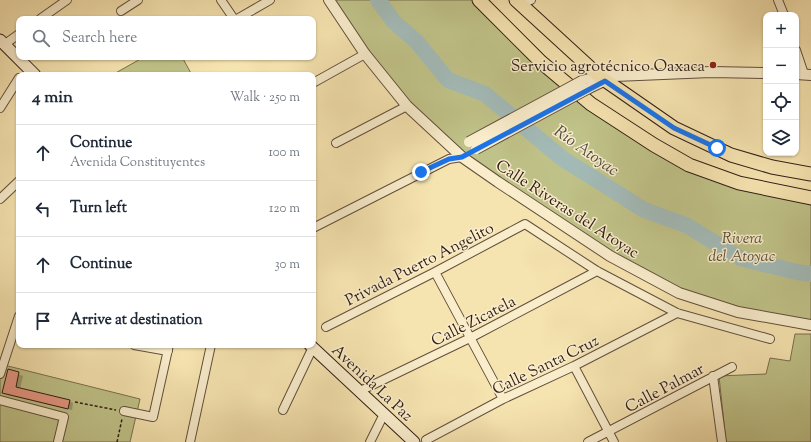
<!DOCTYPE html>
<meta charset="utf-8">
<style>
:root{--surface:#fff;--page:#f6f6f7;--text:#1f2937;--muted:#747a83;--line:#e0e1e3}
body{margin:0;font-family:"Sorts Mill Goudy",serif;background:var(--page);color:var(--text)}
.controls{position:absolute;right:12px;top:12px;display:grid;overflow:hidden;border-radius:8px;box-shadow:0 1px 3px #0004}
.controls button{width:36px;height:36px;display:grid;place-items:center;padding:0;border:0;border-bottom:1px solid var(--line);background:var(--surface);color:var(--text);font:20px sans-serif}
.stop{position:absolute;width:12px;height:12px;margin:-9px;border:3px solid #1a73e8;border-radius:50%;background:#fff}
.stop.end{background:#1a73e8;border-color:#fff;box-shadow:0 1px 4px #0008}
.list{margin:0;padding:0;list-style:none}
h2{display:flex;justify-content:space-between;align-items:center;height:52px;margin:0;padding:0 16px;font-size:17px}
h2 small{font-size:13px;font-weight:400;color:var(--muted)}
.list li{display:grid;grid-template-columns:26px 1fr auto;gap:12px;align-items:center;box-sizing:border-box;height:56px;padding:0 16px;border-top:1px solid var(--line)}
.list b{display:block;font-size:15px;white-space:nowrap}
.list p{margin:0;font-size:13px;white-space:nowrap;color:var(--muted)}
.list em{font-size:13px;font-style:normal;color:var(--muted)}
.icon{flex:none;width:22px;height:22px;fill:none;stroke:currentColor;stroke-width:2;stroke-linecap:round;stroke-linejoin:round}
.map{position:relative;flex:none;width:811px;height:442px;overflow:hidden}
.search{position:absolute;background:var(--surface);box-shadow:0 1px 3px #0004;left:16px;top:16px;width:300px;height:44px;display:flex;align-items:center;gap:10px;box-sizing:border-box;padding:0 14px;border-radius:8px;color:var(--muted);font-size:15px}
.panel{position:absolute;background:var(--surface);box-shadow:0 1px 3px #0004;left:16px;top:72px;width:300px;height:276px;border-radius:8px}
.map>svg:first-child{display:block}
</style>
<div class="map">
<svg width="811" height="442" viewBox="0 0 811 442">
<rect width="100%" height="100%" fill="#f6e4b0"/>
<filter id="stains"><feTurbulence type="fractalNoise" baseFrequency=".005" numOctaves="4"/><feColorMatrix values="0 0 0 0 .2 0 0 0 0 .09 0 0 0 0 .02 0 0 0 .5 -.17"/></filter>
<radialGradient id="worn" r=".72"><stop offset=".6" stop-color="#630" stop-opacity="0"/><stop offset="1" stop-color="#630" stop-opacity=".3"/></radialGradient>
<path fill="#c0c389" stroke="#787050" d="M 329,0 L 479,0 L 591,104 L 689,165 L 811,198 L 811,325 L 679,293 L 610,256 L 462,157 L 407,106 Z
M 144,57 L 182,57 L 192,75 L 112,75 Z
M 795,334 L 811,334 L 811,442 L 726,442 L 719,376 L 766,374 L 770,358 L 790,361 Z
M 0,364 L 140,399 L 130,442 L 0,442 Z"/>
<path fill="#0003" d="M 9,371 L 23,376 L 20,389 L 69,401 L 73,403 L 72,410 L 7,395 L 3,392 Z"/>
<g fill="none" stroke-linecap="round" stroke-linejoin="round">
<path stroke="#a3bbb8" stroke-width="16" d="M 378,0 L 394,22 L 416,41 L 448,80 L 485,94 L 563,159 L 600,182 L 644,210 L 686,225 L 740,258 L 797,272 L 811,274"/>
</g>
<path fill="#e79986" stroke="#301d16" d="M 8,369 L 19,372 L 16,387 L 70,400 L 68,409 L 2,393 Z"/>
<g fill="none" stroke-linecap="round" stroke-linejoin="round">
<g stroke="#624f3c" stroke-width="10">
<path id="minor" d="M 221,0 L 234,19
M 778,0 L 784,15
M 520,4 L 531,0
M 121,11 L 138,0
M 40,19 L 67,0
M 237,19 L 270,0
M 5,44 L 19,34
M 796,50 L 804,74
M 313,83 L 365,54
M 0,108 L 19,78
M 336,143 L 407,106
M 0,199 L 19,181
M 313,228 L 449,159 L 462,157
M 435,272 L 503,399
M 326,327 L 435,272 L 525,224 L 597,271 L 677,313 L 770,339
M 134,345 L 168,351
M 574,366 L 614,442
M 0,374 L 19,316
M 713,376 L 722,442
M 360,391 L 470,338 L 597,271
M 0,400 L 64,417 L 58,442
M 283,410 L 313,347
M 124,411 L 153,417 L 169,345
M 426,440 L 503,399 L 574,366 L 677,313
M 190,442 L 211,345
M 370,442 L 384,414
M 588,442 L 732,367"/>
</g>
<g stroke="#624f3c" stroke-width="12">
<path id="tertiary" d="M 329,0 L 365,54 L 407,106 L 462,157 L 498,182 L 610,256 L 679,293 L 738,312 L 811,325
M 796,74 L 811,75
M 582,81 L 599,76 L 615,76 L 711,72 L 766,73
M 589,88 L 610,78"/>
</g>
<g stroke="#301d16" stroke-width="13">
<path id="secondary" d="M 0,40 L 35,75
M 310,345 L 414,442"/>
</g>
<g stroke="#301d16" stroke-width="15">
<path id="primary" d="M 479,0 L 541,62 L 591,104 L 654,145 L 689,165 L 739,183 L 811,198
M 516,0 L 599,76 L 674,128 L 731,155 L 772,167 L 811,174"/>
</g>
<path stroke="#301d16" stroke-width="1.5" stroke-dasharray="3 2" stroke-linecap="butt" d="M 75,402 L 116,410
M 117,442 L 122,419"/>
<use href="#minor" stroke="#f9edcc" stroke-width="8"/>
<use href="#tertiary" stroke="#f9edcc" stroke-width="10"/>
<use href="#secondary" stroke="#f9edcc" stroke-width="11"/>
<use href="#primary" stroke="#f6e4b0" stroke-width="13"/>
<g stroke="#624f3c" stroke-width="12" stroke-linecap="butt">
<path id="tertiary-bridge" d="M 469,142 L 582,81
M 476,149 L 589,88"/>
</g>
<use href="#tertiary-bridge" stroke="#f9edcc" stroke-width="10"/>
</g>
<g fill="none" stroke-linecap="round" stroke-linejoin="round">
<path stroke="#1a73e8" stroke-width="5" d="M 421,172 L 449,159 L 462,157 L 605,81 L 674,128 L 717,148"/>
</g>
<circle fill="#8f2418" stroke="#f9edcc" stroke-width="1.5" cx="713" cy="65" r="4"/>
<g text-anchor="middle" stroke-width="3" stroke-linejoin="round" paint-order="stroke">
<g font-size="16" fill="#301d16" stroke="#f9edcc" text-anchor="end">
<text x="705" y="71">Servicio agrotécnico Oaxaca</text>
</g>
<g font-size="16" fill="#301d16" stroke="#f9edcc">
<text transform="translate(568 208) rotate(33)" y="6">Calle Riveras del Atoyac</text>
<text transform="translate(419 263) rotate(-27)" y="6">Privada Puerto Angelito</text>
<text transform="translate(473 320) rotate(-27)" y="6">Calle Zicatela</text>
<text transform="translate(545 364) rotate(-26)" y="6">Calle Santa Cruz</text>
<text transform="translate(373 382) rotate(43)" y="6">Avenida La Paz</text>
<text transform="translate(664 387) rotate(-28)" y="6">Calle Palmar</text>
</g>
<g font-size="16" font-style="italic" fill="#5b4f38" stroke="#f9edcc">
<text x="742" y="243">Rivera<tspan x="742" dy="18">del Atoyac</tspan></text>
</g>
<g font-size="17" font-style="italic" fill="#524c47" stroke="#f9edcc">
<text transform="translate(587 150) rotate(35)" y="6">Río Atoyac</text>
</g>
</g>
<rect width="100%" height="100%" filter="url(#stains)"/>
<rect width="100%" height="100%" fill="url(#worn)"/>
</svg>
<div class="controls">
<button>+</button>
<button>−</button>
<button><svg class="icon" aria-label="locate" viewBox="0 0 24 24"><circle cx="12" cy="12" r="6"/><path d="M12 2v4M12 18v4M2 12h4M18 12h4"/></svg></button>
<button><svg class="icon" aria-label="layers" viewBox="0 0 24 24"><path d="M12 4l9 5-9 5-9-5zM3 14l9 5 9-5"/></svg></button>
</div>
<div class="stop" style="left:717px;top:148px"></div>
<div class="stop end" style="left:421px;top:172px"></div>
<div class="search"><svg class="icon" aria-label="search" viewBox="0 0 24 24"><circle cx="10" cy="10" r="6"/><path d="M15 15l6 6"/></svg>Search here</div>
<section class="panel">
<h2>4 min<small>Walk · 250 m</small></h2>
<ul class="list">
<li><svg class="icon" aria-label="ahead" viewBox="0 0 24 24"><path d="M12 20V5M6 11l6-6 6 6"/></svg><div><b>Continue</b><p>Avenida Constituyentes</p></div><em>100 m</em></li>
<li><svg class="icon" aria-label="left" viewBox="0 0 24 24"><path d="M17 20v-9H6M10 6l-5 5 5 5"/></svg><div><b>Turn left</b></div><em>120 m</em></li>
<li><svg class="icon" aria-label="ahead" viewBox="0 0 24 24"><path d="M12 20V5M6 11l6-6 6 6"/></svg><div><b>Continue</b></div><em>30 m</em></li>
<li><svg class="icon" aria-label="arrive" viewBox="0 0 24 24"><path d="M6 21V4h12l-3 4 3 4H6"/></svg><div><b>Arrive at destination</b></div></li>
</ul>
</section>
</div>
